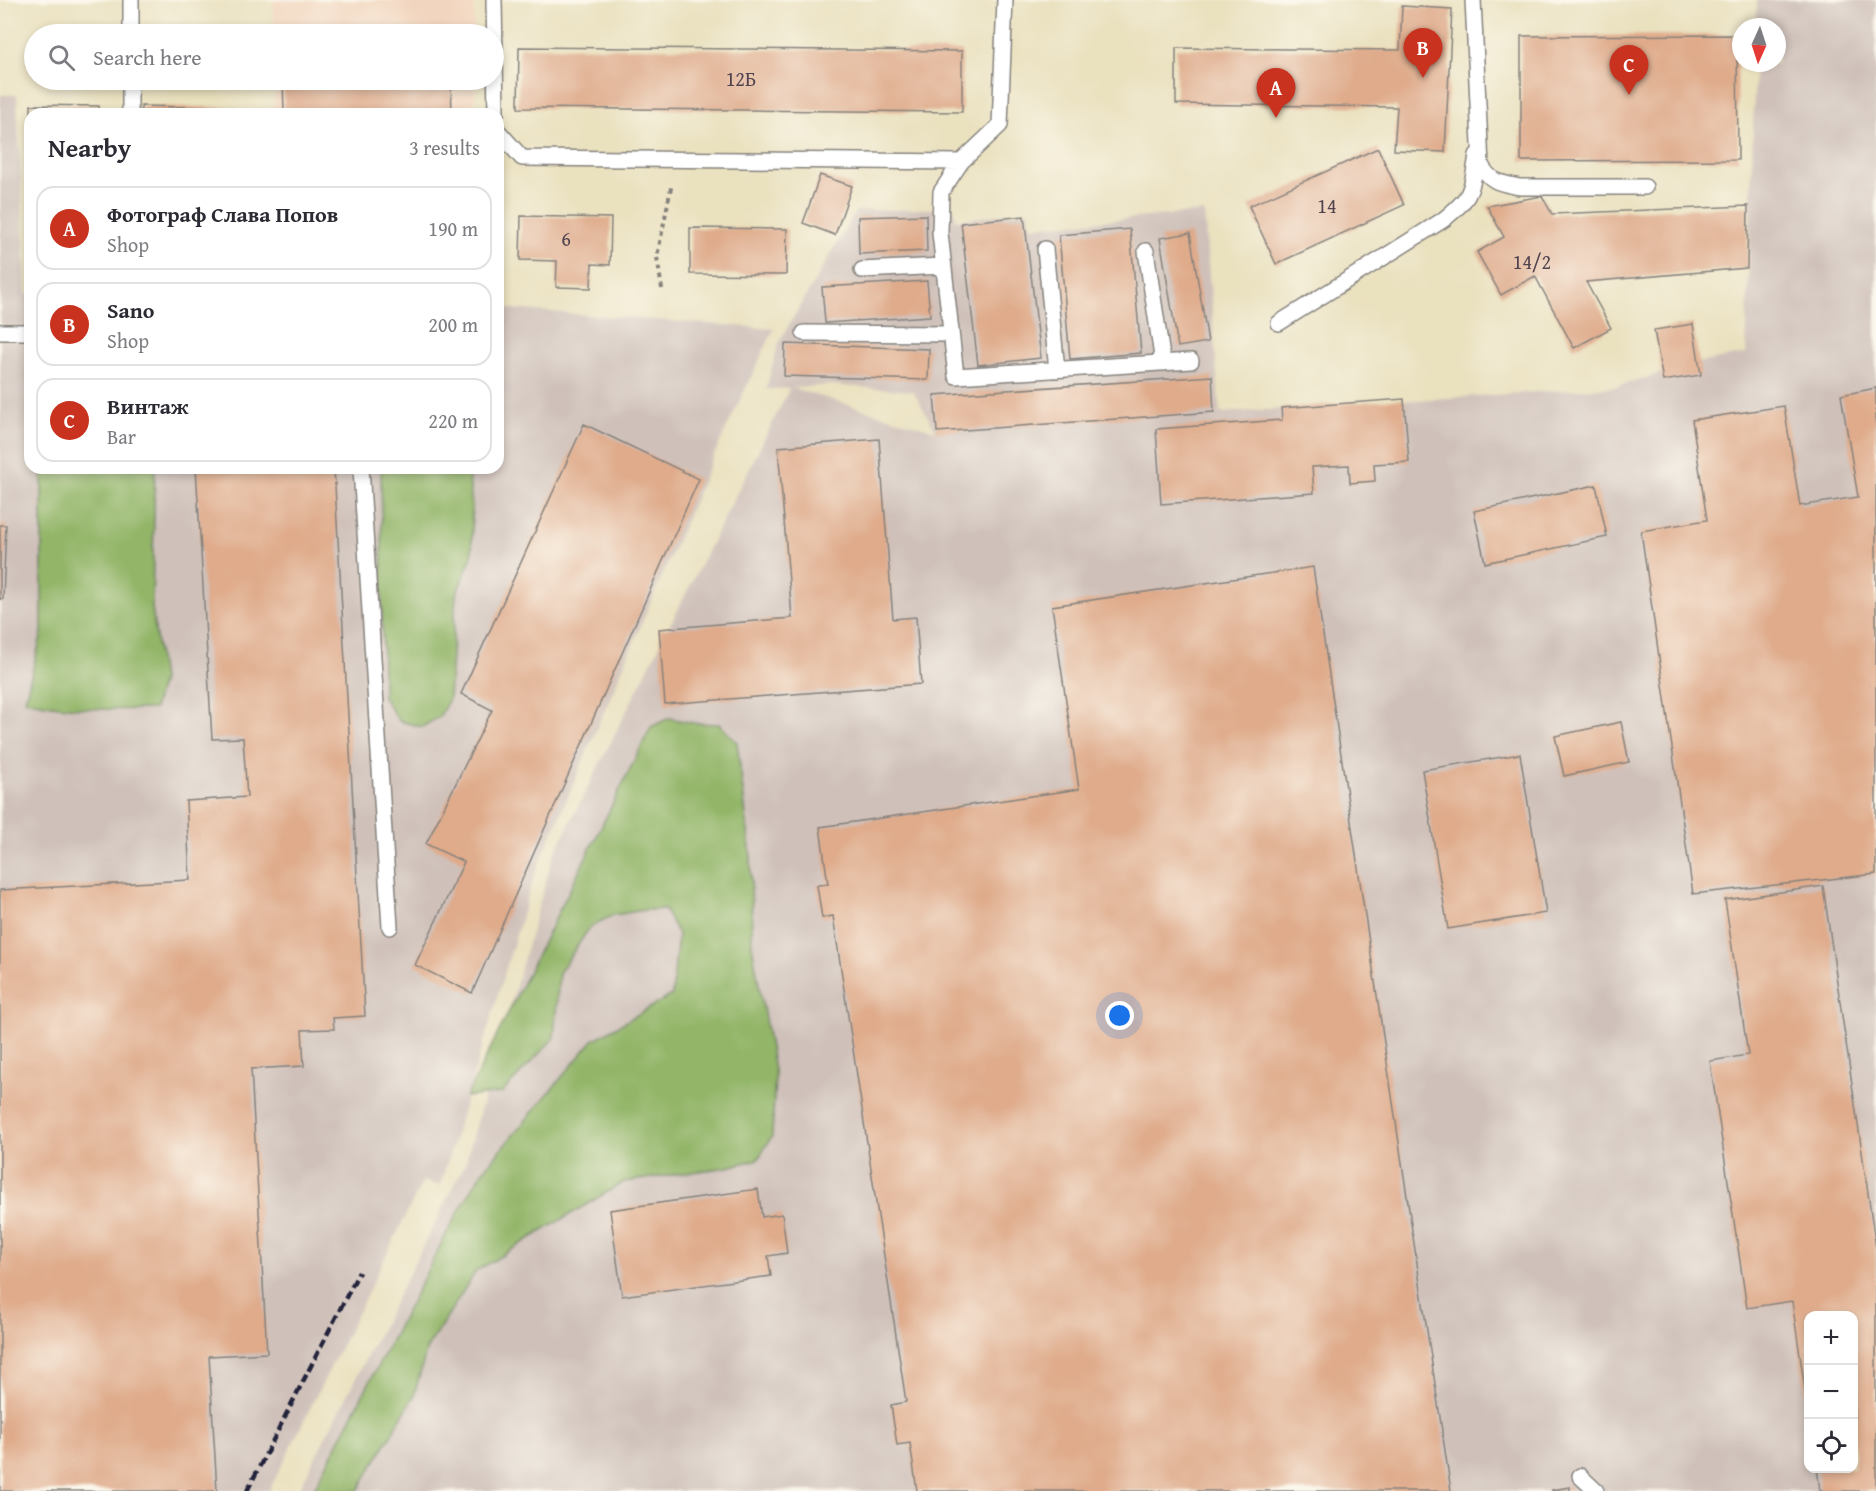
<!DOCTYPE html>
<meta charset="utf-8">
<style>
:root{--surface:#fff;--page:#f2f2f3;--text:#2b2b33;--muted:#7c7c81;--line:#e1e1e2;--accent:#c8321e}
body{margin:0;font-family:"Gentium Book Plus",serif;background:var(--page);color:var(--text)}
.controls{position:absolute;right:18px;bottom:18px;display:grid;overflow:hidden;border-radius:12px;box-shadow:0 3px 9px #0003}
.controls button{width:54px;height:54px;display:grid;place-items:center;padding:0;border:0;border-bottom:2px solid var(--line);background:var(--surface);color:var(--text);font:30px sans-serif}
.compass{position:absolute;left:1732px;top:18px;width:54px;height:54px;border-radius:50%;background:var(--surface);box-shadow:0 3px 9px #0003;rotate:183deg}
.you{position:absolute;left:1120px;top:1016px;width:21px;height:21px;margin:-15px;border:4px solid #fff;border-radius:50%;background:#1a73e8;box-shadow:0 0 0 9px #1a73e833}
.badge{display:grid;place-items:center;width:39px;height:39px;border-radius:50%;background:var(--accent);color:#fff;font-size:20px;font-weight:700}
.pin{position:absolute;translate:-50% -50px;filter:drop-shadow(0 2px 3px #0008)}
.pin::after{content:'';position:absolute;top:32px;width:21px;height:18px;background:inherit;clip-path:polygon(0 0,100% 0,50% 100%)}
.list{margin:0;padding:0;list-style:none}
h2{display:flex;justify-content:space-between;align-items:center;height:78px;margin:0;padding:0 24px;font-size:26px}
h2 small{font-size:20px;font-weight:400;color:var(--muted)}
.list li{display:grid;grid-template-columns:39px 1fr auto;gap:18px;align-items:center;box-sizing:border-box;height:84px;margin:0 12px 12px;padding:0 12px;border:2px solid var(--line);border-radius:18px}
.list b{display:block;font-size:22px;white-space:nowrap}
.list p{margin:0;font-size:20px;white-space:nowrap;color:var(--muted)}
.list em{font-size:20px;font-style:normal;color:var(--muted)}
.icon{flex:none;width:33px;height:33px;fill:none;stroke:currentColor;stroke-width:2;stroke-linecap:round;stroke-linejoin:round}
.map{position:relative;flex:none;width:1876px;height:1491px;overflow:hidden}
.search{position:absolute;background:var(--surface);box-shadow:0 3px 9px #0003;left:24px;top:24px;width:480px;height:66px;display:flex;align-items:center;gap:15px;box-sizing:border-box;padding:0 21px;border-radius:33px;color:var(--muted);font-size:22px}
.panel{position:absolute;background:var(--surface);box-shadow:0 3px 9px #0003;left:24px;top:108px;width:480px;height:366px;border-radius:18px}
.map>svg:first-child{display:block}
</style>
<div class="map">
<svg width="1876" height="1491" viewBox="0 0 1876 1491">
<rect width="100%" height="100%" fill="#fbf7ec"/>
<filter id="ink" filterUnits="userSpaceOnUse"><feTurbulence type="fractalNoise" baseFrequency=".0167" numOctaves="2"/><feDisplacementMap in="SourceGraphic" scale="12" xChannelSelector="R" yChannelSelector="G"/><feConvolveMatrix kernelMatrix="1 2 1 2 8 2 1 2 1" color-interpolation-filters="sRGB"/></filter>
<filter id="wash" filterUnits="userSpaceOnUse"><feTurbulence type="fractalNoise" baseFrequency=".008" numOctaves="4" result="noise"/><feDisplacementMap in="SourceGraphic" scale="24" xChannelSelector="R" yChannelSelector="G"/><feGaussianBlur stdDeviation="1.35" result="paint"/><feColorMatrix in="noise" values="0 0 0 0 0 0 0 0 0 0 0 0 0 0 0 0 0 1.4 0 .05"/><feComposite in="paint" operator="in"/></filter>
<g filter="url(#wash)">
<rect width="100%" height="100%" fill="#eae1bf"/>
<path fill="#f2d5be" d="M 273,0 L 474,0 L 474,34 L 274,34 Z
M 274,80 L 475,80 L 475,114 L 274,114 Z"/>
<path fill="#cfc1ba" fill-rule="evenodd" d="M 1757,0 L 1876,0 L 1876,1491 L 298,1491 L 465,1164 L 553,856 L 790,388 L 766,389 L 779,342 L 856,211 L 954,208 L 956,220 L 1028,211 L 1031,227 L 1204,212 L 1220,413 L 1615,387 L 1691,364 L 1746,354 L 1755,63 L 1777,63 L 1777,27 L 1756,27 ZM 830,385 L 913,391 L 936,431 L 792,388 ZM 1808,1316 L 1854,1316 L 1854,1468 L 1808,1468 Z
M 0,95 L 17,95 L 26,295 L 30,296 L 30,468 L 498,468 L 498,308 L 774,329 L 711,461 L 534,876 L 440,1186 L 423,1181 L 269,1491 L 0,1491 Z"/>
<path fill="#92b568" stroke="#5a6c52" stroke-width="1.5" d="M 42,468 L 155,468 L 152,607 L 162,680 L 154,709 C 110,710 69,710 25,700 L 42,633 Z
M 381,468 L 468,468 L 472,507 L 472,556 L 456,595 L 449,699 L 439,717 L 422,727 L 399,721 L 383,697 Z
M 669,718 L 693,723 L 719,724 L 737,742 L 751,857 L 752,945 L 775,1076 L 772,1136 L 758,1159 L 728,1167 L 624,1182 L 476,1271 L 427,1348 L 414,1396 L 358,1491 L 313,1491 L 452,1223 L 482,1172 L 593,1040 L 672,995 L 678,934 L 664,909 L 645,910 L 613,915 L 590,927 L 559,973 L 554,1038 L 502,1093 L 466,1097 L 651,727 Z"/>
<g id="blocks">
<path fill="#dfab8b" d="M 1402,6 L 1452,9 L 1445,152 L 1394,150 L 1397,107 L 1176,104 L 1176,48 L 1400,50 Z
M 1737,35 L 1738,160 L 1521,161 L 1521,36 Z
M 519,47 L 962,51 L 962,112 L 518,108 Z
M 283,80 L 451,80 L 452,114 L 284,114 Z
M 31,105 L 99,106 L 99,114 L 31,114 Z
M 141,106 L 233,108 L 233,114 L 141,114 Z
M 1378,148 L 1404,205 L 1276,264 L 1249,206 Z
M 820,175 L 852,186 L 835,235 L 803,223 Z
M 1542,196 L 1552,214 L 1748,206 L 1747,268 L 1586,282 L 1611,328 L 1574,348 L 1535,276 L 1501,295 L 1477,252 L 1504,237 L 1487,206 Z
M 926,215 L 927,251 L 859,254 L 858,217 Z
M 521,216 L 611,218 L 610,265 L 592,264 L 591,288 L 556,287 L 557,261 L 520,260 Z
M 1024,216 L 1041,358 L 978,365 L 961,223 Z
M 690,228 L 787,229 L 786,275 L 690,274 Z
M 1130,229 L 1141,353 L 1070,359 L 1059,235 Z
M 1190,233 L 1208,342 L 1178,347 L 1160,238 Z
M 498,253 L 502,253 L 502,289 L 498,289 Z
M 927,281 L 930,316 L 825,323 L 822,287 Z
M 1693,324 L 1701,375 L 1663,381 L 1654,330 Z
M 785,344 L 929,349 L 928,380 L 784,376 Z
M 1212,376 L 1214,412 L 937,432 L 934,395 Z
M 1876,388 L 1876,874 L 1693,894 L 1641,531 L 1707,520 L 1692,420 L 1784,406 L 1800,506 L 1858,497 L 1841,395 Z
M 1404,399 L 1409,462 L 1374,464 L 1375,481 L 1350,483 L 1349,465 L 1312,467 L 1314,493 L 1161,504 L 1156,429 L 1282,420 L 1281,408 Z
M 584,424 L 699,479 L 472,993 L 415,965 L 464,862 L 426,844 L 492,710 L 461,694 Z
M 879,439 L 893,619 L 916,617 L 921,684 L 665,704 L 659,629 L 792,618 L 778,447 Z
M 196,468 L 334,468 L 365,1016 L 333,1018 L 334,1029 L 302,1030 L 304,1066 L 251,1069 L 267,1353 L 209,1356 L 217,1491 L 0,1491 L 0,890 L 190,880 L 186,801 L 247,797 L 243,738 L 212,739 Z
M 1596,485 L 1607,537 L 1485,563 L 1474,511 Z
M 0,525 L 6,525 L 3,599 L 0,599 Z
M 1313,567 L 1451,1491 L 917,1491 L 910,1443 L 897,1445 L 891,1405 L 906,1402 L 833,916 L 822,918 L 817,885 L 828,884 L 820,827 L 1079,789 L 1052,606 Z
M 1621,722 L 1629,762 L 1564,776 L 1555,736 Z
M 1520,754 L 1546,913 L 1448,929 L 1422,770 Z
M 1823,886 L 1876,1248 L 1876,1491 L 1820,1491 L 1817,1468 L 1854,1468 L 1854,1316 L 1808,1316 L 1807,1404 L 1792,1301 L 1747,1308 L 1710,1061 L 1748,1055 L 1725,900 Z
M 758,1189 L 762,1217 L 782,1214 L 787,1253 L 768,1256 L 771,1276 L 622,1296 L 610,1210 Z
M 1570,1487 L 1570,1491 L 1552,1491 L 1552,1490 Z"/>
</g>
</g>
<g filter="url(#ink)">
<use href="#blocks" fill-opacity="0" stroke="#86827d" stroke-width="1.5"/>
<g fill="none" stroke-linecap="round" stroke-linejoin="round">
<g stroke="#86827d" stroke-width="18">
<path id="service" d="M 494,0 L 496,114
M 1473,0 L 1481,165 C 1491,183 1501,183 1520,187 L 1645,187
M 131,34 L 131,0
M 130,114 L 130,80
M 498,131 L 522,158 L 961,162 L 1000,125 L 1005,0
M 961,162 L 941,192 L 940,233 L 956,376 L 1191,361
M 1045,249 L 1057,370
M 1146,251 L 1163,363
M 862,270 L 943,266
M 1279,323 L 1443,220 C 1473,196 1471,192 1477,155
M 0,332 L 30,332
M 804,333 L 951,334
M 361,468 L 390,927
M 1580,1476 L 1596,1491"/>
</g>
<path stroke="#86827d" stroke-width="4" stroke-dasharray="4.5 4.5" stroke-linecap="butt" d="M 662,289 L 657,257 L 672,183"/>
<use href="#service" stroke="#fff" stroke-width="15"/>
<path stroke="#22223b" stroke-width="4.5" stroke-dasharray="9 4.5" stroke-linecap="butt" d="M 247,1491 L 359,1272"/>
</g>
</g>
<g text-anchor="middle" stroke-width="6" stroke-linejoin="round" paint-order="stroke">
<g font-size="20" fill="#51444f">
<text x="741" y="86">12Б</text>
<text x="1327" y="213">14</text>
<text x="566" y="246">6</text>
<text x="1532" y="269">14/2</text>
</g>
</g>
</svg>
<div class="controls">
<button>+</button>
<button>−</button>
<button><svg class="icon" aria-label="locate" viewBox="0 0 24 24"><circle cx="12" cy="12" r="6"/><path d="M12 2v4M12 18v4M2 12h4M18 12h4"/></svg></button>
</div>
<svg class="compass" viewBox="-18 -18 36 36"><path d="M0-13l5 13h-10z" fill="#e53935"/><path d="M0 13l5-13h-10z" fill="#7c7c81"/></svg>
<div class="you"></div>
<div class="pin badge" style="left:1276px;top:118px">A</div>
<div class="pin badge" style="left:1423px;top:78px">B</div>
<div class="pin badge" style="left:1629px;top:95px">C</div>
<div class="search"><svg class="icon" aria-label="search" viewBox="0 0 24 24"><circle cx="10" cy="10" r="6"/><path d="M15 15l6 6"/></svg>Search here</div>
<section class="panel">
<h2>Nearby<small>3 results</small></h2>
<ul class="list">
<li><span class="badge">A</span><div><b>Фотограф Слава Попов</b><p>Shop</p></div><em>190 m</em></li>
<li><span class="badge">B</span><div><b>Sano</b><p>Shop</p></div><em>200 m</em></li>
<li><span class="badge">C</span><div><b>Винтаж</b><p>Bar</p></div><em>220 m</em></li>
</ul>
</section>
</div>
